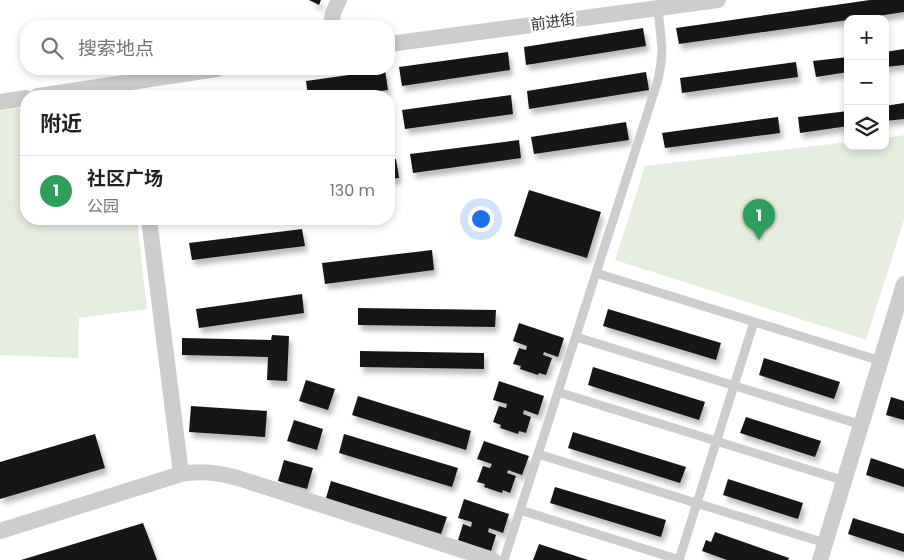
<!DOCTYPE html>
<html lang="zh">
<meta charset="utf-8">
<style>
:root{--surface:#fff;--page:#f2f2f2;--text:#202124;--muted:#757577;--line:#e0e0e0;--accent:#de3b3f}
body{margin:0;font-family:Poppins,"Noto Sans SC",sans-serif;background:var(--page);color:var(--text)}
.controls{position:absolute;right:15px;top:15px;display:grid;overflow:hidden;border-radius:10px;box-shadow:0 2px 8px #0003}
.controls button{width:45px;height:45px;display:grid;place-items:center;padding:0;border:0;border-bottom:1px solid var(--line);background:var(--surface);color:var(--text);font:25px sans-serif}
.you{position:absolute;left:480px;top:218px;width:18px;height:18px;margin:-12px;border:4px solid #fff;border-radius:50%;background:#1a73e8;box-shadow:0 0 0 8px #1a73e833}
.badge{display:grid;place-items:center;width:32px;height:32px;border-radius:50%;background:var(--accent);color:#fff;font-size:16px;font-weight:700}
.pin{position:absolute;translate:-50% -41px;filter:drop-shadow(0 1px 2px #0008)}
.pin::after{content:'';position:absolute;top:26px;width:18px;height:15px;background:inherit;clip-path:polygon(0 0,100% 0,50% 100%)}
.list{margin:0;padding:0;list-style:none}
h2{display:flex;justify-content:space-between;align-items:center;height:65px;margin:0;padding:0 20px;font-size:21px}
h2 small{font-size:16px;font-weight:400;color:var(--muted)}
.list li{display:grid;grid-template-columns:32px 1fr auto;gap:15px;align-items:center;box-sizing:border-box;height:70px;padding:0 20px;border-top:1px solid var(--line)}
.list b{display:block;font-size:19px;white-space:nowrap}
.list p{margin:0;font-size:16px;white-space:nowrap;color:var(--muted)}
.list em{font-size:16px;font-style:normal;color:var(--muted)}
.icon{flex:none;width:28px;height:28px;fill:none;stroke:currentColor;stroke-width:2;stroke-linecap:round;stroke-linejoin:round}
.map{position:relative;flex:none;width:904px;height:560px;overflow:hidden}
.search{position:absolute;background:var(--surface);box-shadow:0 2px 8px #0003;left:20px;top:20px;width:375px;height:55px;display:flex;align-items:center;gap:12px;box-sizing:border-box;padding:0 18px;border-radius:20px;color:var(--muted);font-size:19px}
.panel{position:absolute;background:var(--surface);box-shadow:0 2px 8px #0003;left:20px;top:90px;width:375px;height:135px;border-radius:20px}
.map>svg:first-child{display:block}
</style>
<div class="map">
<svg width="904" height="560" viewBox="0 0 904 560">
<defs>
<filter id="shadow"><feDropShadow dx="3" dy="5.5" stdDeviation="2.5" flood-color="#0004"/></filter>
</defs>
<rect width="100%" height="100%" fill="#fff"/>
<path fill="#e6ecdf" d="M 26,107 L 26,219 L 137,219 L 147,309 L 79,318 L 78,358 L 0,355 L 0,111 Z
M 904,135 L 904,220 L 866,340 L 615,260 L 645,166 L 848,142 L 848,146 L 885,146 L 885,138 Z"/>
<path fill="#171717" filter="url(#shadow)" d="M 309,0 L 321,0 L 319,5 Z
M 870,0 L 904,0 L 904,12 L 858,19 L 848,19 L 848,20 L 679,44 L 676,28 Z
M 643,28 L 646,46 L 526,65 L 524,47 Z
M 904,49 L 904,65 L 885,67 L 885,52 Z
M 508,52 L 510,70 L 402,86 L 399,67 Z
M 848,57 L 848,72 L 816,77 L 813,61 Z
M 796,62 L 798,77 L 682,93 L 680,78 Z
M 385,70 L 388,90 L 336,96 L 308,96 L 306,81 Z
M 646,72 L 649,90 L 529,109 L 527,91 Z
M 511,95 L 513,114 L 405,129 L 402,110 Z
M 904,103 L 904,119 L 885,121 L 885,106 Z
M 848,111 L 848,126 L 800,133 L 798,117 Z
M 778,117 L 780,133 L 665,148 L 662,133 Z
M 626,122 L 629,140 L 534,154 L 531,137 Z
M 519,140 L 521,158 L 413,173 L 410,154 Z
M 389,159 L 396,159 L 399,178 L 389,179 Z
M 529,190 L 601,212 L 587,258 L 514,236 Z
M 302,229 L 305,246 L 192,260 L 189,243 Z
M 432,250 L 434,270 L 325,284 L 322,263 Z
M 302,294 L 304,313 L 199,328 L 196,309 Z
M 358,308 L 496,310 L 495,327 L 358,325 Z
M 608,309 L 721,343 L 716,360 L 603,326 Z
M 519,323 L 564,338 L 558,357 L 544,352 L 543,355 L 552,358 L 546,375 L 539,373 L 538,375 L 520,369 L 521,366 L 513,364 L 519,348 L 526,350 L 527,346 L 513,341 Z
M 272,335 L 289,336 L 287,381 L 267,380 L 268,357 L 182,355 L 182,338 L 271,340 Z
M 360,351 L 484,353 L 484,369 L 360,367 Z
M 764,358 L 840,382 L 834,399 L 759,375 Z
M 593,367 L 705,402 L 699,420 L 588,385 Z
M 306,380 L 335,389 L 328,410 L 299,401 Z
M 499,381 L 544,396 L 538,415 L 524,410 L 523,414 L 531,417 L 526,433 L 519,431 L 518,434 L 500,428 L 501,425 L 493,422 L 499,406 L 506,408 L 507,404 L 493,400 Z
M 358,396 L 471,431 L 466,450 L 352,415 Z
M 891,397 L 904,401 L 904,420 L 886,415 Z
M 191,406 L 267,411 L 265,437 L 189,432 Z
M 746,417 L 821,441 L 815,457 L 740,433 Z
M 294,420 L 323,429 L 317,450 L 287,441 Z
M 573,432 L 686,467 L 680,483 L 568,448 Z
M 95,434 L 105,468 L 0,499 L 0,462 Z
M 344,434 L 458,468 L 452,487 L 339,453 Z
M 484,441 L 529,456 L 522,475 L 508,470 L 507,473 L 516,476 L 510,493 L 503,490 L 502,493 L 484,487 L 485,484 L 477,482 L 483,466 L 490,468 L 492,464 L 477,459 Z
M 871,458 L 904,469 L 904,487 L 866,475 Z
M 284,460 L 313,468 L 307,489 L 278,481 Z
M 728,479 L 803,503 L 798,519 L 723,495 Z
M 331,481 L 447,517 L 441,534 L 326,498 Z
M 555,487 L 666,520 L 661,537 L 550,503 Z
M 464,499 L 509,514 L 503,533 L 489,528 L 488,532 L 496,535 L 491,551 L 458,540 L 463,524 L 471,527 L 472,522 L 458,518 Z
M 853,518 L 904,534 L 904,552 L 848,534 Z
M 143,523 L 157,560 L 21,560 Z
M 715,532 L 789,558 L 788,560 L 727,560 L 702,551 L 706,540 L 711,542 Z
M 539,544 L 588,560 L 533,560 Z"/>
<g fill="none" stroke-linecap="round" stroke-linejoin="round">
<path stroke="#cdcdcd" stroke-width="9" d="M 596,273 L 881,361
M 576,337 L 862,425
M 558,392 L 845,481
M 538,454 L 825,543
M 520,510 L 680,560
M 504,560 L 658,80 L 661,63 L 662,48 L 658,8
M 679,560 L 754,322"/>
<path stroke="#cdcdcd" stroke-width="16" d="M 331,26 L 333,13 L 339,0
M 389,44 L 718,0
M 38,96 L 217,69
M 0,102 L 26,98
M 149,219 L 181,474
M 0,531 L 181,474 C 201,470 219,473 238,478 L 493,560
M 820,560 L 904,284"/>
</g>
<g text-anchor="middle" stroke-width="5" stroke-linejoin="round" paint-order="stroke">
<g font-size="15" fill="#303030" stroke="#fff">
<text transform="translate(553 22) rotate(-8)" y="5">前进街</text>
</g>
</g>
</svg>
<div class="controls">
<button>+</button>
<button>−</button>
<button><svg class="icon" aria-label="layers" viewBox="0 0 24 24"><path d="M12 4l9 5-9 5-9-5zM3 14l9 5 9-5"/></svg></button>
</div>
<div class="you"></div>
<div class="pin badge" style="left:759px;top:240px;background:#2e9e5b">1</div>
<div class="search"><svg class="icon" aria-label="search" viewBox="0 0 24 24"><circle cx="10" cy="10" r="6"/><path d="M15 15l6 6"/></svg>搜索地点</div>
<section class="panel">
<h2>附近<small></small></h2>
<ul class="list">
<li><span class="badge" style="background:#2e9e5b">1</span><div><b>社区广场</b><p>公园</p></div><em>130 m</em></li>
</ul>
</section>
</div>
